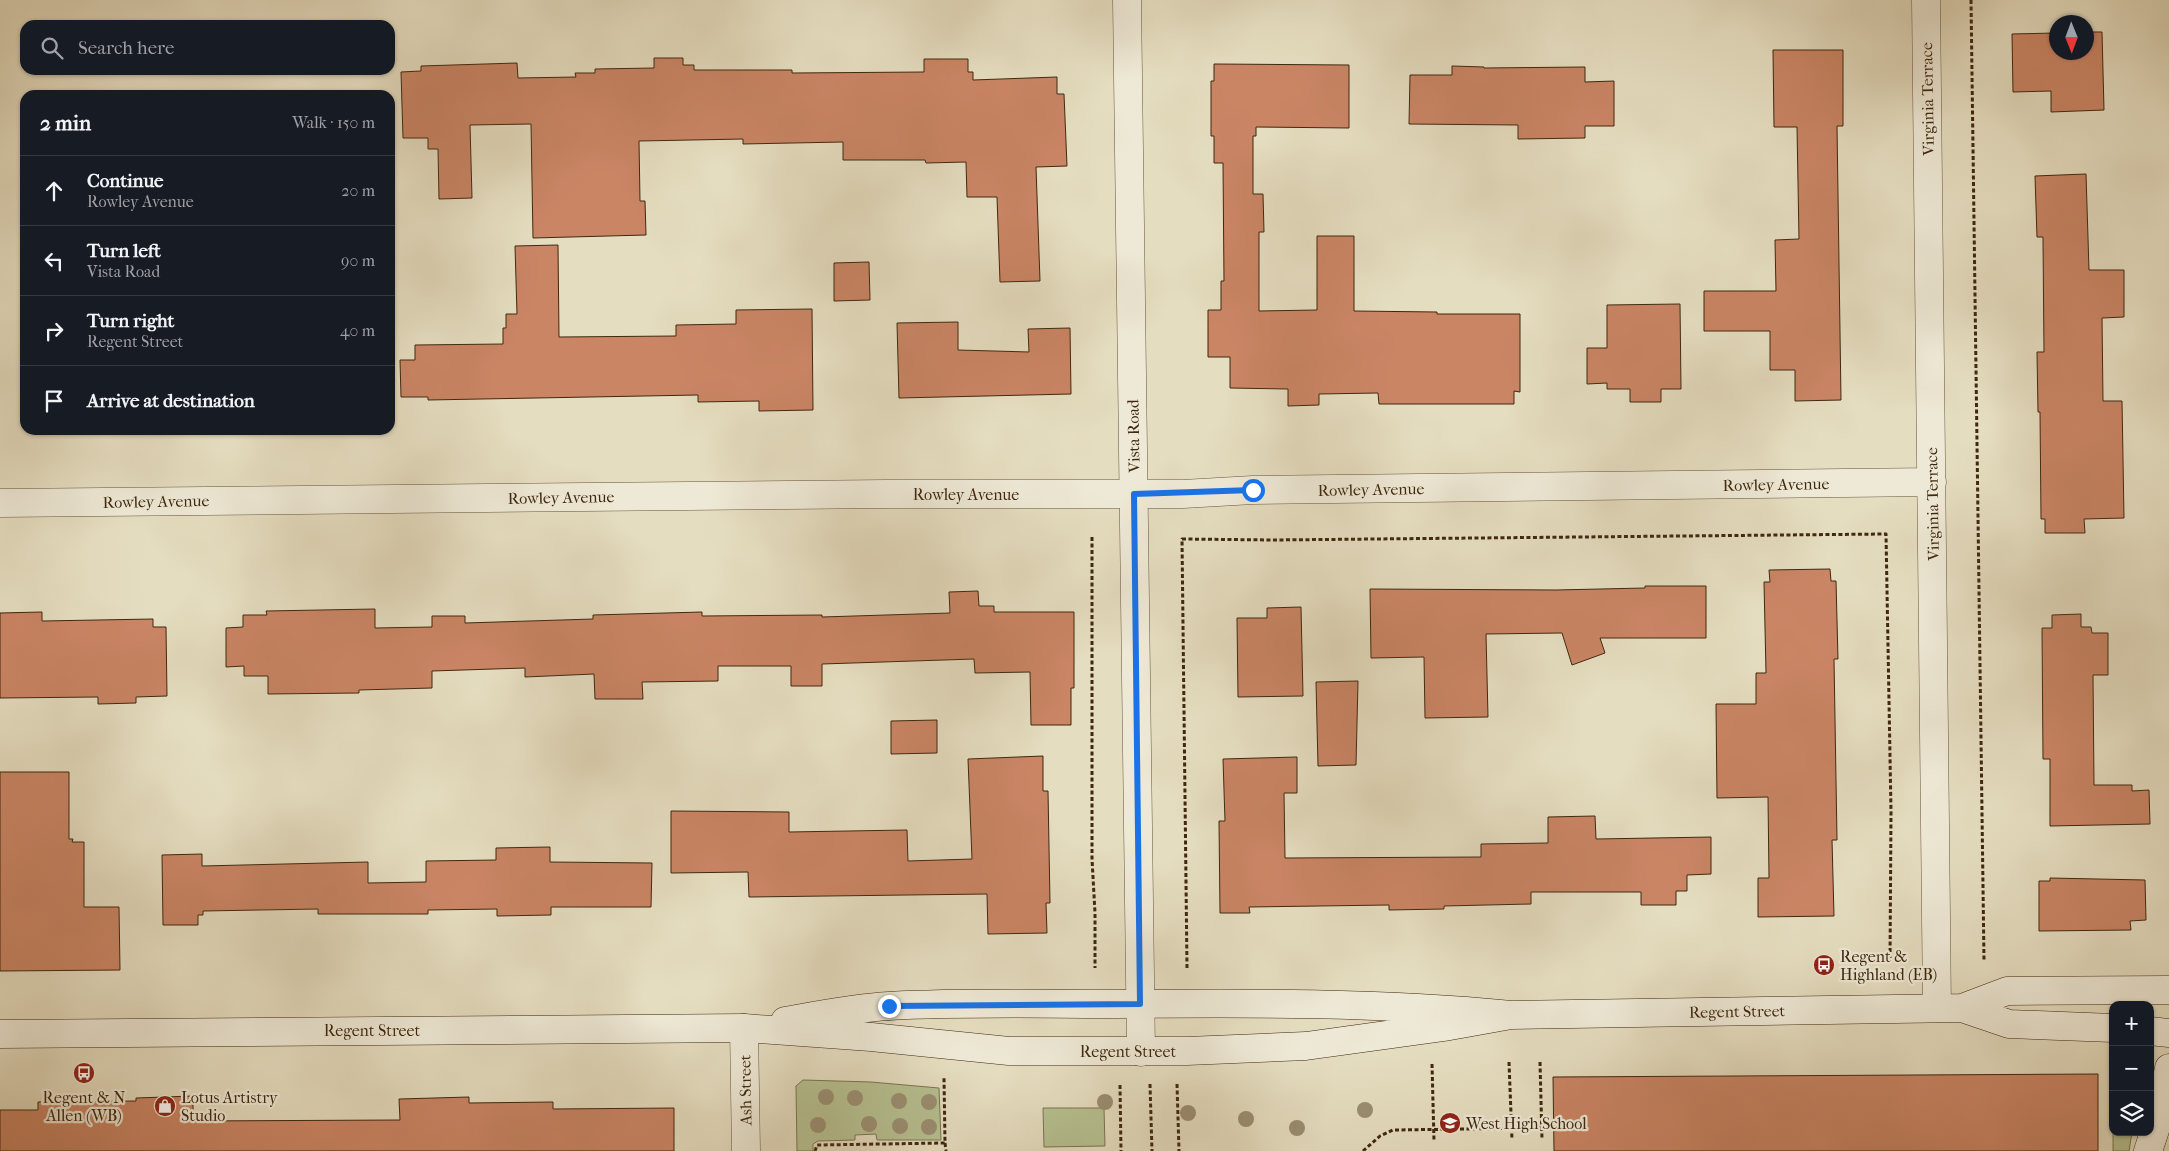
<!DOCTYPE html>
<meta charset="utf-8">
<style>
:root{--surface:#171b24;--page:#242831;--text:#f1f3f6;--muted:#9ea1a6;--line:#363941}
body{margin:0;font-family:"IM FELL French Canon",serif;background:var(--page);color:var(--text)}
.controls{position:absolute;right:15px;bottom:15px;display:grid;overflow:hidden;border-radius:10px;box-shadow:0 1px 4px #0004}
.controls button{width:45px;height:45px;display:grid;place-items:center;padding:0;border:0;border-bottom:1px solid var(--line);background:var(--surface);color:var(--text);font:25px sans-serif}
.compass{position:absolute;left:2049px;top:15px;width:45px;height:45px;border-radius:50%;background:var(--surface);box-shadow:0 1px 4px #0004;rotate:179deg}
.stop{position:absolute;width:15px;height:15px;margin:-11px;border:4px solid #1a73e8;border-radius:50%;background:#fff}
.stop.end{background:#1a73e8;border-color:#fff;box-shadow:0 1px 5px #0008}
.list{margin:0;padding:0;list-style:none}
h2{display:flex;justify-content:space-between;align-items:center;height:65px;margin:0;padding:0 20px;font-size:21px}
h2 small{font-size:16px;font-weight:400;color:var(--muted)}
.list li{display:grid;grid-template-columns:32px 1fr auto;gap:15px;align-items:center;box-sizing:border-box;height:70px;padding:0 20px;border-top:1px solid var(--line)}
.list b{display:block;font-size:19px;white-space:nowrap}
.list p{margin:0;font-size:16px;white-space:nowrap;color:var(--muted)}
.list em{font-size:16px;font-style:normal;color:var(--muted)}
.icon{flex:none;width:28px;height:28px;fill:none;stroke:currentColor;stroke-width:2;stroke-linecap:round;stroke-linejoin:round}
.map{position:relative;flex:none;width:2169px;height:1151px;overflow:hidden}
.search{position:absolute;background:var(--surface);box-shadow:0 1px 4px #0004;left:20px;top:20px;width:375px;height:55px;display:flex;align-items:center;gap:12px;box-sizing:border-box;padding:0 18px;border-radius:15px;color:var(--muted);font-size:19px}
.panel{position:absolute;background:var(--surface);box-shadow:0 1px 4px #0004;left:20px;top:90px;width:375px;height:345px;border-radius:15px}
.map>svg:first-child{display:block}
</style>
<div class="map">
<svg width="2169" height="1151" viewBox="0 0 2169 1151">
<rect width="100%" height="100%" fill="#e5ddc0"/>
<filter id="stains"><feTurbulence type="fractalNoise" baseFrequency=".004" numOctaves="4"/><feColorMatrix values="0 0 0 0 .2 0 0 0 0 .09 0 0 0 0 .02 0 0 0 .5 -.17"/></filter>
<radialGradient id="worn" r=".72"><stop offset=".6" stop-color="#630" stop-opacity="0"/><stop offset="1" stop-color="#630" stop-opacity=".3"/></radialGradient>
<path fill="#b6c091" stroke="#7a7450" d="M 803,1080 L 871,1082 L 939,1088 L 941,1140 L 877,1140 L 876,1134 L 855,1135 L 855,1140 L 818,1141 L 813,1144 L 813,1151 L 797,1151 L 796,1086 Z
M 1043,1108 L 1104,1108 L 1105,1146 L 1044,1147 Z
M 2113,1132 L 2132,1132 L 2129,1151 L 2113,1151 Z"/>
<path fill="#ca8565" stroke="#3f280f" d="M 2086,32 L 2102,32 L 2104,110 L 2051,112 L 2051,91 L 2013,92 L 2012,34 L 2056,33 L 2056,52 L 2086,52 Z
M 1773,50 L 1843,50 L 1843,126 L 1837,126 L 1841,400 L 1795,401 L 1795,370 L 1770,370 L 1770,331 L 1704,331 L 1704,291 L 1776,291 L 1775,240 L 1799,239 L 1797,127 L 1774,127 Z
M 654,58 L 683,58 L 683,65 L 694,65 L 694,70 L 792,70 L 792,73 L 924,72 L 924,59 L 968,59 L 968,72 L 973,72 L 973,80 L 1057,77 L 1057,94 L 1064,94 L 1067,166 L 1036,167 L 1040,281 L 1000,282 L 997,197 L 967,197 L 966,162 L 926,163 L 925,160 L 843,160 L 843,142 L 743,144 L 743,139 L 639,141 L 640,201 L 645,201 L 646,235 L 533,238 L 531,124 L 470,125 L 472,198 L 439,199 L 438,149 L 428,149 L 428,138 L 403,138 L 401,72 L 421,71 L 421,66 L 517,63 L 518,78 L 576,77 L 575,73 L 595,73 L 595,69 L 654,68 Z
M 1214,64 L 1349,65 L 1349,128 L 1256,127 L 1256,136 L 1253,136 L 1253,194 L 1263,194 L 1264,232 L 1259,232 L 1259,311 L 1317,310 L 1317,236 L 1354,236 L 1354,311 L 1437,312 L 1437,314 L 1520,314 L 1520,392 L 1514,391 L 1514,404 L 1379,404 L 1378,393 L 1319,394 L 1319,405 L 1288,406 L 1288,389 L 1230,388 L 1230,357 L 1208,357 L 1208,310 L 1221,310 L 1221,281 L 1224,281 L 1223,163 L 1214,163 L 1214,136 L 1211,136 L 1211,81 L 1214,81 Z
M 1452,66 L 1484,67 L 1484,68 L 1585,67 L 1585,82 L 1614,81 L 1614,126 L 1585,126 L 1585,138 L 1518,139 L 1518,125 L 1409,124 L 1410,75 L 1452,75 Z
M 2086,174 L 2089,270 L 2124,270 L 2124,317 L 2102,318 L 2103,401 L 2122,401 L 2124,518 L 2084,519 L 2085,533 L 2045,533 L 2045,519 L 2041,519 L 2040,412 L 2038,412 L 2037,352 L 2044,352 L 2043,237 L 2037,237 L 2035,176 Z
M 558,245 L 559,337 L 676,336 L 676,325 L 736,324 L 736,310 L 812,309 L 813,410 L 759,411 L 759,401 L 698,402 L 698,395 L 428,400 L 428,397 L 401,397 L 400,360 L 415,360 L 415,345 L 503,344 L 503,328 L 506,328 L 506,314 L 517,314 L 515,246 Z
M 869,262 L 870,300 L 834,301 L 834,263 Z
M 1680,304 L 1681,389 L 1661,389 L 1661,402 L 1630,402 L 1630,389 L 1607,389 L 1607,383 L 1587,384 L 1587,348 L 1607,348 L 1607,305 Z
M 958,322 L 958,350 L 1029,352 L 1028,329 L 1070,328 L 1071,394 L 899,398 L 897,323 Z
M 1830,569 L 1831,581 L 1836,581 L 1838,659 L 1834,659 L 1837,840 L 1832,840 L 1834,916 L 1758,917 L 1758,878 L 1769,878 L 1768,797 L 1717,798 L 1716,704 L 1756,704 L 1756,673 L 1766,673 L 1764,582 L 1770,582 L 1769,570 Z
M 1645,586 L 1706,586 L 1706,638 L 1600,638 L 1605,653 L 1572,665 L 1562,633 L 1486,634 L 1488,717 L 1425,718 L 1424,657 L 1371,658 L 1370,589 L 1556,590 L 1645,588 Z
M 978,591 L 979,606 L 994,606 L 994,612 L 1074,612 L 1074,688 L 1071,688 L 1071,725 L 1031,725 L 1030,672 L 975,673 L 974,659 L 822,664 L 822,686 L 791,686 L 791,666 L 718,666 L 718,681 L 642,682 L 643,699 L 595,699 L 594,674 L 525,677 L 525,668 L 432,671 L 432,688 L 359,690 L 359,693 L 268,694 L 268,676 L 244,676 L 244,666 L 226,667 L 226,628 L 243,627 L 243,615 L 267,615 L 266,611 L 375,609 L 375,628 L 432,627 L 432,616 L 465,616 L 465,623 L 593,619 L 593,615 L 702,612 L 702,616 L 822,615 L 822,617 L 950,613 L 949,592 Z
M 1301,607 L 1303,696 L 1238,697 L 1237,618 L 1267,618 L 1267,608 Z
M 42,612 L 42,621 L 153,619 L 153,627 L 166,627 L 167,696 L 136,697 L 136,703 L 98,704 L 98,697 L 0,698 L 0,613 Z
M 2081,614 L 2081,627 L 2091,627 L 2092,633 L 2108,633 L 2108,675 L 2093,675 L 2094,785 L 2132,785 L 2132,791 L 2149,790 L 2150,824 L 2050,826 L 2050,759 L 2043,759 L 2042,628 L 2052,628 L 2052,615 Z
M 1358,681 L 1356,765 L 1318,766 L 1316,682 Z
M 937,720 L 937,753 L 891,754 L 891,721 Z
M 1043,756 L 1043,791 L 1048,791 L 1050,903 L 1046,903 L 1047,933 L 988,934 L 987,894 L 749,897 L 748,872 L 671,873 L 671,811 L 789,812 L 789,832 L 907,830 L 908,861 L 972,859 L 968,759 Z
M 1297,757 L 1297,793 L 1284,793 L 1285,858 L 1481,857 L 1481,844 L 1548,843 L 1548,817 L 1595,816 L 1596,839 L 1711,837 L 1711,874 L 1687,875 L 1687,891 L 1676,891 L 1676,905 L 1641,905 L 1641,892 L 1531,892 L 1531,904 L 1444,906 L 1444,909 L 1389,910 L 1389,905 L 1249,907 L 1250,913 L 1220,913 L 1219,821 L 1225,821 L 1223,759 Z
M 0,772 L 69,772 L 69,839 L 73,839 L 72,842 L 84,842 L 84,907 L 119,907 L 120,970 L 0,971 Z
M 550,847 L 550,862 L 652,863 L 651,907 L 551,907 L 551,915 L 497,916 L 497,909 L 428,910 L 428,914 L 318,914 L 318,909 L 203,911 L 203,915 L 198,915 L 198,925 L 163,925 L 162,855 L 202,854 L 202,866 L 368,862 L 368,883 L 426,882 L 426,861 L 496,860 L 496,848 Z
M 2050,878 L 2145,880 L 2146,920 L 2130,921 L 2131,930 L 2039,931 L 2039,881 L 2050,881 Z
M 2098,1074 L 2098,1151 L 1554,1151 L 1553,1077 Z
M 193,1096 L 193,1121 L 400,1120 L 399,1099 L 469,1097 L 469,1103 L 553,1102 L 553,1109 L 674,1108 L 674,1151 L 0,1151 L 0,1110 L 38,1110 L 38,1102 L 136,1101 L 136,1098 Z"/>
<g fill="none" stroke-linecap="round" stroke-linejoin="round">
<g stroke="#68553b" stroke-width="29">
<path id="street" d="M 1127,0 L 1141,1052
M 1926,0 L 1937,1008
M 0,503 L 886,494 L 1183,494 L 1253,490 L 1932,482
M 744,1028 L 746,1151"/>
</g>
<g stroke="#3f280f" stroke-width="29">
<path id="secondary" d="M 1962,1008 L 2009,1024 L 2113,1028
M 785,1021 C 819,1015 854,1008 889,1006 C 964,1002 1040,1004 1116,1004 C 1248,1003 1380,1002 1511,1015 L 1962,1008 L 2007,991 L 2169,990
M 2150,1031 L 2169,1033
M 0,1034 L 744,1028 L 871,1037 L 1009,1051 L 1187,1051 L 1306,1046 L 1444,1027 L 1511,1015
M 2148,1151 L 2160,1115 L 2169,1068"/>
</g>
<path stroke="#3f280f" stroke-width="3" stroke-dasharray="4 2.5" stroke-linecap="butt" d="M 1971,0 L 1984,960
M 1092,537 L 1092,859 L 1095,913 L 1095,968
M 1187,968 L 1182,539 L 1272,540 L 1886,534 L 1891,812 L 1890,961
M 1540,1062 L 1542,1139
M 1150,1084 L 1152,1151
M 1177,1084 L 1179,1151
M 1120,1085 L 1121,1151
M 945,1143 L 946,1151
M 815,1151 L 817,1145 L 945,1143 L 944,1078
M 1363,1151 L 1380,1136 L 1393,1130 L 1542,1128"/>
<use href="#street" stroke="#eee9d6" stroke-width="28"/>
<use href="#secondary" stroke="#eee9d6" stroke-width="28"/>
<path stroke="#3f280f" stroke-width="3" stroke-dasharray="4 2.5" stroke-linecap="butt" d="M 1509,1062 L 1512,1140
M 1432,1064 L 1434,1141"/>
</g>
<g fill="#9a8e71">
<circle cx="826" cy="1097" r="8"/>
<circle cx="855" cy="1098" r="8"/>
<circle cx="899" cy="1101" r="8"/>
<circle cx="929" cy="1102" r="8"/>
<circle cx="1105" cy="1102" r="8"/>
<circle cx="1365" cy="1110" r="8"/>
<circle cx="1188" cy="1113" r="8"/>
<circle cx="1246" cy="1119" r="8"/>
<circle cx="869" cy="1124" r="8"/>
<circle cx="818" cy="1125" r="8"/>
<circle cx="900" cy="1126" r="8"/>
<circle cx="929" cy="1127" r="8"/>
<circle cx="1297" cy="1128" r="8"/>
</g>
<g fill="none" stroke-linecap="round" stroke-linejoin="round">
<path stroke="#1a73e8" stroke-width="6" d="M 889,1006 L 1140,1004 L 1134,494 L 1253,490"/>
</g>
<defs>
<g id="bus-disc" transform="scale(1.125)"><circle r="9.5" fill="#8f2418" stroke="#eee9d6"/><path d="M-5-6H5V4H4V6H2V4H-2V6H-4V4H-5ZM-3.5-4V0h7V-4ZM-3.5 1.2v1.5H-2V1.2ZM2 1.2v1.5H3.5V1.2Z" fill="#fff"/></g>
<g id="shop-disc" transform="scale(1.125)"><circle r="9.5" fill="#8f2418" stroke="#eee9d6"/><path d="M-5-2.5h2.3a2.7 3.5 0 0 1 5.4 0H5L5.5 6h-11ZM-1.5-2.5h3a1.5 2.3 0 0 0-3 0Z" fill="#fff"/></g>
<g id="school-disc" transform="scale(1.125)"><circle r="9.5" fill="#8f2418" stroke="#eee9d6"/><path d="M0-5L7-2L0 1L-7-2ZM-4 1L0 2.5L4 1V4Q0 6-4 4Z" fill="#fff"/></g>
</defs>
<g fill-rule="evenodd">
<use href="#bus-disc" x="1824" y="965"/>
<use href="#bus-disc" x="84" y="1073"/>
<use href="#shop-disc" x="165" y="1106"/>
<use href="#school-disc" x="1450" y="1123"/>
</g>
<g text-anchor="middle" stroke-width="4.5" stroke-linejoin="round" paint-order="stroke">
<g font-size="16" fill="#3f280f" stroke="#eee9d6">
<text transform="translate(1927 99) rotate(-91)" y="6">Virginia Terrace</text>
<text transform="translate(1133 436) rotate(-91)" y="6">Vista Road</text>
<text transform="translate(1776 484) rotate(-1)" y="6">Rowley Avenue</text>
<text transform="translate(1371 489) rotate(-1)" y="6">Rowley Avenue</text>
<text x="966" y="500">Rowley Avenue</text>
<text transform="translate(561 497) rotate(-1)" y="6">Rowley Avenue</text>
<text transform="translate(156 501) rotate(-1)" y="6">Rowley Avenue</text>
<text transform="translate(1932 504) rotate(-91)" y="6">Virginia Terrace</text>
<text transform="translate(1737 1011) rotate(-1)" y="6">Regent Street</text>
<text x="372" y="1036">Regent Street</text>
<text x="1128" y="1057">Regent Street</text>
<text transform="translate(745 1090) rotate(-91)" y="6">Ash Street</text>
</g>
<g font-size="16" fill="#3f280f" stroke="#eee9d6" text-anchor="start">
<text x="1840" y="962">Regent &amp;<tspan x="1840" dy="18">Highland (EB)</tspan></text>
<text x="84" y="1103" text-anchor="middle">Regent &amp; N<tspan x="84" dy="18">Allen (WB)</tspan></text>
<text x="181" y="1103">Lotus Artistry<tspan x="181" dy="18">Studio</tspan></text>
<text x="1466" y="1129">West High School</text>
</g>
</g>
<rect width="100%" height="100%" filter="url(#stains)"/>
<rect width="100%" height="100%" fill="url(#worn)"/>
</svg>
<div class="controls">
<button>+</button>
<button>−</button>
<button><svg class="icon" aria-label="layers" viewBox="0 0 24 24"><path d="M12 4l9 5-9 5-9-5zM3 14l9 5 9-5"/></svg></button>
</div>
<svg class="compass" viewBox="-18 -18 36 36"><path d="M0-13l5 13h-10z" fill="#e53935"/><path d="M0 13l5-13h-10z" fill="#9ea1a6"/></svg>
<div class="stop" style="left:1253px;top:490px"></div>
<div class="stop end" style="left:889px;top:1006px"></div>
<div class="search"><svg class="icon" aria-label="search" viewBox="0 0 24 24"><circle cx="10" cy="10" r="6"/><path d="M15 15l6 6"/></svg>Search here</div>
<section class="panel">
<h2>2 min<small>Walk · 150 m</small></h2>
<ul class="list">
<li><svg class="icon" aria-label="ahead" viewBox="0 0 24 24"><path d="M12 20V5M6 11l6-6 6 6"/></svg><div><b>Continue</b><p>Rowley Avenue</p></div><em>20 m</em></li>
<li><svg class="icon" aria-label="left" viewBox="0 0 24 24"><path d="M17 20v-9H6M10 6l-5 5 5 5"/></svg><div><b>Turn left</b><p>Vista Road</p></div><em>90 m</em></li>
<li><svg class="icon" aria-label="right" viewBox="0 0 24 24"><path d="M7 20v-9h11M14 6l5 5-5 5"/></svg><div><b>Turn right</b><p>Regent Street</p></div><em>40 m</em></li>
<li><svg class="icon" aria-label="arrive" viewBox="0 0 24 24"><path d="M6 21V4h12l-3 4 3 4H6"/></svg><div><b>Arrive at destination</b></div></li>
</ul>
</section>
</div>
